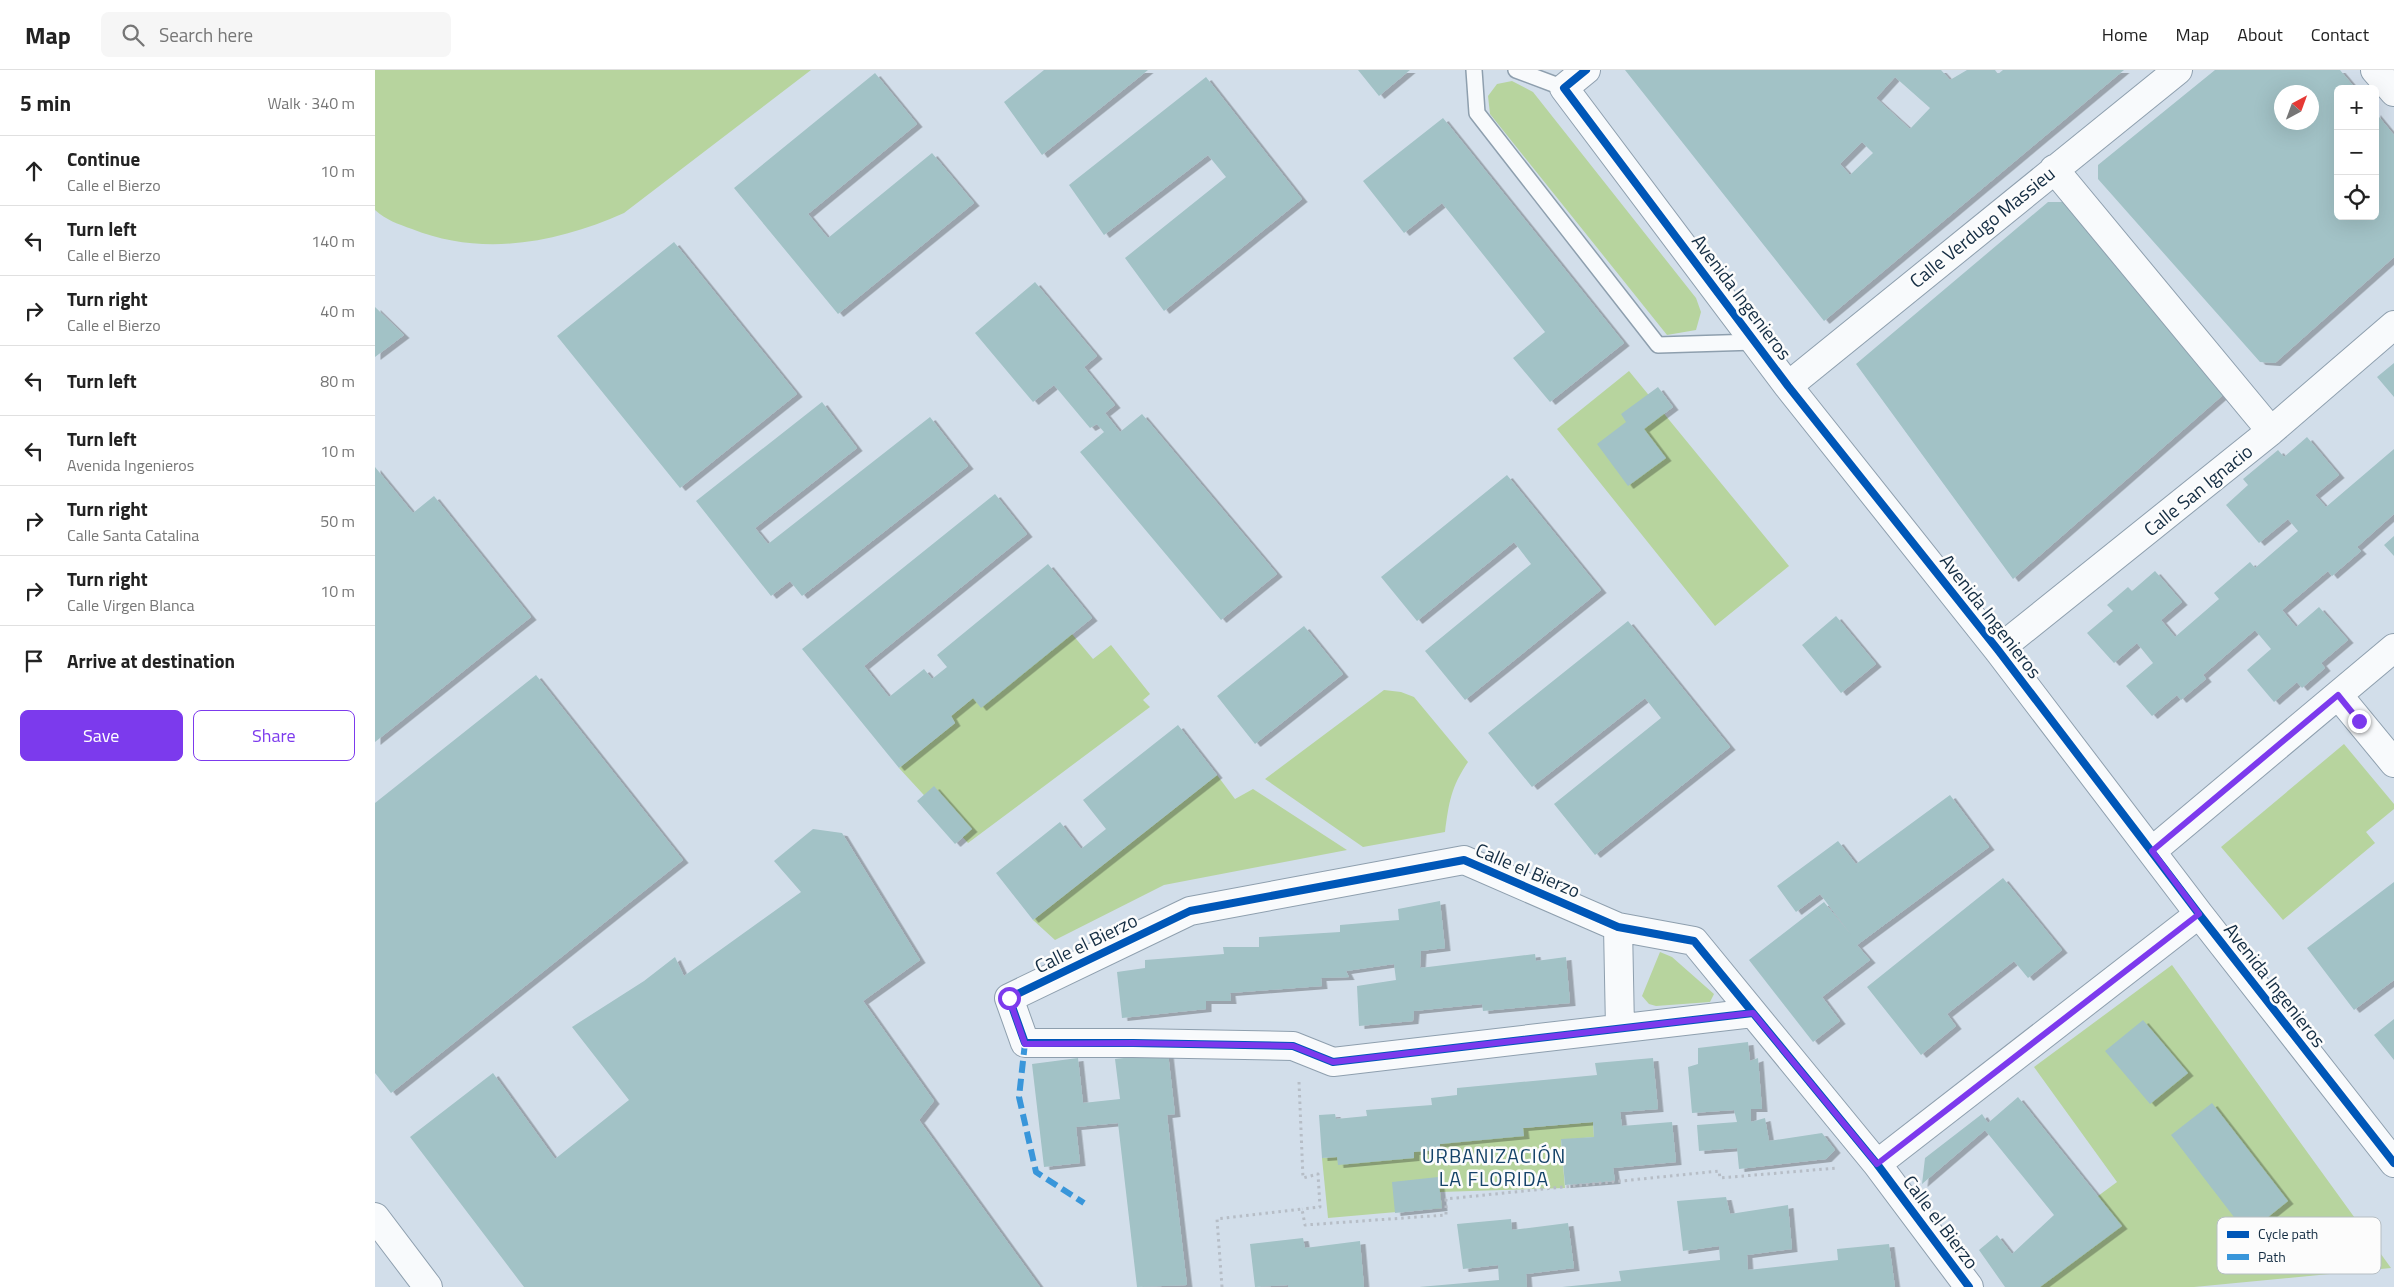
<!DOCTYPE html>
<meta charset="utf-8">
<style>
:root{--surface:#fff;--page:#f6f6f6;--text:#222;--muted:#767676;--line:#e0e0e0;--accent:#7c3aed}
body{margin:0;font-family:"Titillium Web",sans-serif;background:var(--page);color:var(--text)}
.controls{position:absolute;right:15px;top:15px;display:grid;overflow:hidden;border-radius:8px;box-shadow:0 5px 20px #0002}
.controls button{width:45px;height:45px;display:grid;place-items:center;padding:0;border:0;border-bottom:1px solid var(--line);background:var(--surface);color:var(--text);font:25px sans-serif}
.compass{position:absolute;left:1899px;top:15px;width:45px;height:45px;border-radius:50%;background:var(--surface);box-shadow:0 5px 20px #0002;rotate:41deg}
.stop{position:absolute;width:15px;height:15px;margin:-11px;border:4px solid #7c3aed;border-radius:50%;background:#fff}
.stop.end{background:#7c3aed;border-color:#fff;box-shadow:0 1px 5px #0008}
.list{margin:0;padding:0;list-style:none}
h2{display:flex;justify-content:space-between;align-items:center;height:65px;margin:0;padding:0 20px;font-size:21px}
h2 small{font-size:16px;font-weight:400;color:var(--muted)}
.list li{display:grid;grid-template-columns:32px 1fr auto;gap:15px;align-items:center;box-sizing:border-box;height:70px;padding:0 20px;border-top:1px solid var(--line)}
.list b{display:block;font-size:19px;white-space:nowrap}
.list p{margin:0;font-size:16px;white-space:nowrap;color:var(--muted)}
.list em{font-size:16px;font-style:normal;color:var(--muted)}
.actions{display:flex;gap:10px;padding:15px 20px}
.actions a{flex:1;padding:11px 0;border:1px solid var(--accent);border-radius:8px;text-align:center;font-size:18px;color:var(--accent)}
.actions .main{background:var(--accent);color:#fff}
.icon{flex:none;width:28px;height:28px;fill:none;stroke:currentColor;stroke-width:2;stroke-linecap:round;stroke-linejoin:round}
.map{position:relative;flex:none;width:2019px;height:1217px;overflow:hidden}
header{display:flex;align-items:center;gap:30px;box-sizing:border-box;height:70px;padding:0 25px;background:var(--surface);border-bottom:1px solid var(--line)}
header strong{font-size:24px}
nav{display:flex;gap:28px;margin-inline-start:auto;font-size:18px}
.search{width:350px;height:45px;background:var(--page);display:flex;align-items:center;gap:12px;box-sizing:border-box;padding:0 18px;border-radius:8px;color:var(--muted);font-size:19px}
main{display:flex}
aside{flex:1;background:var(--surface)}
.map>svg:first-child{display:block}
</style>
<header>
<strong>Map</strong>
<div class="search"><svg class="icon" aria-label="search" viewBox="0 0 24 24"><circle cx="10" cy="10" r="6"/><path d="M15 15l6 6"/></svg>Search here</div>
<nav><a>Home</a><a>Map</a><a>About</a><a>Contact</a></nav>
</header>
<main>
<aside>
<h2>5 min<small>Walk · 340 m</small></h2>
<ul class="list">
<li><svg class="icon" aria-label="ahead" viewBox="0 0 24 24"><path d="M12 20V5M6 11l6-6 6 6"/></svg><div><b>Continue</b><p>Calle el Bierzo</p></div><em>10 m</em></li>
<li><svg class="icon" aria-label="left" viewBox="0 0 24 24"><path d="M17 20v-9H6M10 6l-5 5 5 5"/></svg><div><b>Turn left</b><p>Calle el Bierzo</p></div><em>140 m</em></li>
<li><svg class="icon" aria-label="right" viewBox="0 0 24 24"><path d="M7 20v-9h11M14 6l5 5-5 5"/></svg><div><b>Turn right</b><p>Calle el Bierzo</p></div><em>40 m</em></li>
<li><svg class="icon" aria-label="left" viewBox="0 0 24 24"><path d="M17 20v-9H6M10 6l-5 5 5 5"/></svg><div><b>Turn left</b></div><em>80 m</em></li>
<li><svg class="icon" aria-label="left" viewBox="0 0 24 24"><path d="M17 20v-9H6M10 6l-5 5 5 5"/></svg><div><b>Turn left</b><p>Avenida Ingenieros</p></div><em>10 m</em></li>
<li><svg class="icon" aria-label="right" viewBox="0 0 24 24"><path d="M7 20v-9h11M14 6l5 5-5 5"/></svg><div><b>Turn right</b><p>Calle Santa Catalina</p></div><em>50 m</em></li>
<li><svg class="icon" aria-label="right" viewBox="0 0 24 24"><path d="M7 20v-9h11M14 6l5 5-5 5"/></svg><div><b>Turn right</b><p>Calle Virgen Blanca</p></div><em>10 m</em></li>
<li><svg class="icon" aria-label="arrive" viewBox="0 0 24 24"><path d="M6 21V4h12l-3 4 3 4H6"/></svg><div><b>Arrive at destination</b></div></li>
</ul>
<div class="actions"><a class="main">Save</a><a>Share</a></div>
</aside>
<div class="map">
<svg width="2019" height="1217" viewBox="0 0 2019 1217">
<defs>
<filter id="shadow"><feDropShadow dx="5.5" dy="3" stdDeviation="0" flood-color="#0004"/></filter>
</defs>
<rect width="100%" height="100%" fill="#d2deea"/>
<path fill="#b7d49e" d="M 0,0 L 436,0 L 249,143 C 182,173 107,187 37,159 C 23,154 11,150 0,140 Z
M 1137,11 L 1158,22 L 1321,228 L 1326,242 L 1321,260 L 1292,265 L 1115,44 L 1113,26 L 1122,14 Z
M 1254,301 L 1414,496 L 1340,556 L 1182,359 Z
M 697,564 L 718,589 L 736,575 L 775,624 L 768,630 L 775,637 L 593,773 L 524,698 L 580,653 L 576,646 L 598,628 Z
M 1009,620 L 1026,622 L 1039,627 L 1093,692 C 1076,717 1074,732 1070,762 L 988,777 L 890,709 Z
M 1969,674 L 2019,734 L 2019,739 L 1991,762 L 2000,773 L 1908,850 L 1846,777 Z
M 842,705 L 860,729 L 878,719 L 972,780 L 789,815 L 680,870 L 658,850 Z
M 1285,882 L 1297,887 L 1339,924 L 1335,932 L 1281,936 L 1274,934 L 1267,926 Z
M 1797,895 L 2016,1198 L 1819,1217 L 1655,1217 L 1723,1126 L 1742,1112 L 1659,997 Z
M 1218,1052 L 1219,1067 L 1186,1070 L 1190,1118 L 1065,1122 L 1067,1138 L 953,1148 L 947,1088 L 1039,1082 L 1065,1074 L 1148,1058 Z"/>
<path fill="#a2c2c6" fill-rule="evenodd" filter="url(#shadow)" d="M 669,0 L 773,0 L 667,85 L 629,32 Z
M 983,0 L 1035,0 L 1004,26 Z
M 1250,0 L 1566,0 L 1575,10 L 1592,0 L 1620,0 L 1623,4 L 1628,0 L 1749,0 L 1449,251 ZM 1520,7 L 1555,38 L 1535,59 L 1501,28 ZM 1487,72 L 1498,83 L 1475,105 L 1465,94 Z
M 1840,0 L 1965,0 L 1981,19 L 1963,19 L 1963,146 L 2000,146 L 2000,42 L 2019,65 L 2019,187 L 1900,293 L 1885,292 L 1723,109 L 1723,95 ZM 1906,22 L 1936,22 L 1936,52 L 1906,52 Z
M 500,3 L 542,54 L 433,144 L 453,168 L 557,83 L 599,133 L 463,244 L 359,118 Z
M 831,7 L 927,129 L 789,241 L 750,188 L 851,107 L 833,85 L 729,165 L 694,115 Z
M 1068,48 L 1249,273 L 1175,332 L 1138,288 L 1170,262 L 1067,133 L 1029,163 L 988,111 Z
M 1673,132 L 1692,132 L 1848,325 L 1638,509 L 1481,294 Z
M 299,172 L 422,324 L 305,418 L 182,266 Z
M 660,212 L 722,286 L 709,297 L 740,335 L 730,343 L 745,362 L 767,344 L 902,504 L 846,550 L 705,382 L 729,362 L 722,354 L 715,358 L 679,315 L 658,332 L 600,263 Z
M 0,237 L 29,265 L 0,287 Z
M 2019,293 L 2019,327 L 2002,307 Z
M 1283,317 L 1298,337 L 1269,359 L 1291,388 L 1253,416 L 1222,374 L 1251,352 L 1246,344 Z
M 447,332 L 482,378 L 380,458 L 393,474 L 555,347 L 593,396 L 427,526 L 415,511 L 396,526 L 321,431 Z
M 1932,367 L 1964,405 L 1940,425 L 1951,437 L 2019,379 L 2019,444 L 1982,477 L 1986,481 L 1957,506 L 1953,501 L 1907,540 L 1921,557 L 1944,537 L 1973,570 L 1946,593 L 1950,598 L 1927,618 L 1922,612 L 1899,632 L 1872,600 L 1896,579 L 1880,560 L 1828,605 L 1831,609 L 1806,630 L 1802,625 L 1777,646 L 1751,616 L 1778,593 L 1762,573 L 1739,593 L 1712,563 L 1738,541 L 1732,535 L 1753,517 L 1757,521 L 1780,501 L 1807,532 L 1786,550 L 1800,567 L 1844,529 L 1839,523 L 1875,492 L 1880,498 L 1923,461 L 1913,449 L 1884,473 L 1851,435 L 1873,415 L 1868,409 L 1903,380 L 1909,387 Z
M 0,397 L 38,443 L 59,426 L 156,547 L 0,672 Z
M 1132,405 L 1226,520 L 1090,630 L 1050,581 L 1156,494 L 1139,472 L 1042,551 L 1006,507 Z
M 620,424 L 652,464 L 489,596 L 514,627 L 549,599 L 557,609 L 572,597 L 562,585 L 673,494 L 717,548 L 606,638 L 598,628 L 576,646 L 580,653 L 524,698 L 427,579 Z
M 2019,466 L 2019,486 L 2009,475 Z
M 1461,546 L 1501,594 L 1466,623 L 1427,575 Z
M 1253,551 L 1355,677 L 1220,785 L 1179,734 L 1286,648 L 1270,628 L 1157,717 L 1113,663 Z
M 929,556 L 968,604 L 880,674 L 842,626 Z
M 161,605 L 308,790 L 16,1023 L 0,1003 L 0,733 Z
M 803,655 L 842,705 L 658,850 L 621,803 L 685,752 L 706,779 L 731,759 L 708,730 Z
M 559,716 L 597,759 L 580,774 L 542,731 Z
M 1575,725 L 1614,777 L 1482,875 L 1495,890 L 1447,927 L 1465,951 L 1438,972 L 1374,890 L 1449,832 L 1477,866 L 1445,824 L 1421,842 L 1402,816 L 1463,771 L 1481,794 Z
M 438,759 L 467,763 L 545,890 L 488,931 L 559,1031 L 544,1050 L 665,1217 L 149,1217 L 35,1067 L 118,1003 L 180,1089 L 254,1030 L 197,957 L 269,911 L 300,887 L 309,906 L 426,822 L 399,791 Z
M 1628,808 L 1687,880 L 1653,908 L 1639,891 L 1572,944 L 1581,956 L 1546,985 L 1492,917 Z
M 2019,812 L 2019,910 L 1979,940 L 1932,878 Z
M 1065,831 L 1070,878 L 1046,881 L 1045,898 L 1160,884 L 1161,891 L 1191,887 L 1195,933 L 1108,941 L 1107,934 L 1039,941 L 1038,951 L 984,956 L 982,916 L 1021,910 L 1019,894 L 971,901 L 974,907 L 946,908 L 947,916 L 855,923 L 856,931 L 831,931 L 831,939 L 747,948 L 742,902 L 770,898 L 770,890 L 849,884 L 848,877 L 884,877 L 884,867 L 965,862 L 965,855 L 1024,850 L 1023,839 Z
M 2019,949 L 2019,990 L 1999,965 Z
M 1768,950 L 1813,1003 L 1775,1034 L 1730,981 Z
M 1373,972 L 1375,991 L 1383,988 L 1387,1039 L 1376,1039 L 1376,1052 L 1390,1048 L 1394,1071 L 1447,1063 L 1460,1080 L 1451,1089 L 1364,1099 L 1362,1078 L 1324,1081 L 1322,1055 L 1362,1052 L 1359,1040 L 1317,1043 L 1313,997 L 1323,994 L 1323,978 Z
M 793,983 L 800,1044 L 792,1045 L 812,1215 L 762,1217 L 743,1053 L 701,1057 L 705,1093 L 669,1097 L 657,994 L 703,988 L 708,1033 L 745,1029 L 740,989 Z
M 1278,988 L 1283,1039 L 1245,1042 L 1247,1056 L 1297,1052 L 1301,1092 L 1238,1098 L 1240,1111 L 1190,1115 L 1186,1069 L 1219,1067 L 1218,1052 L 1148,1058 L 1149,1066 L 1065,1074 L 1065,1080 L 1039,1082 L 1039,1088 L 963,1095 L 962,1087 L 947,1088 L 944,1045 L 960,1044 L 961,1049 L 992,1046 L 991,1040 L 1057,1035 L 1056,1028 L 1082,1025 L 1082,1018 L 1222,1005 L 1220,993 Z
M 1643,1027 L 1747,1156 L 1665,1217 L 1630,1217 L 1604,1180 L 1622,1165 L 1637,1184 L 1679,1145 L 1610,1060 L 1547,1114 L 1550,1088 L 1607,1044 L 1613,1053 Z
M 1837,1033 L 1913,1131 L 1872,1164 L 1796,1065 Z
M 1063,1107 L 1067,1138 L 1020,1143 L 1017,1112 Z
M 1351,1127 L 1355,1144 L 1413,1135 L 1417,1179 L 1372,1185 L 1373,1200 L 1463,1190 L 1462,1179 L 1514,1174 L 1520,1217 L 1187,1217 L 1246,1211 L 1244,1201 L 1345,1190 L 1344,1176 L 1308,1181 L 1302,1131 Z
M 1136,1149 L 1137,1160 L 1193,1153 L 1199,1198 L 1151,1204 L 1152,1217 L 1044,1217 L 1124,1210 L 1123,1195 L 1088,1199 L 1082,1154 Z
M 928,1168 L 930,1178 L 985,1171 L 989,1217 L 913,1217 L 913,1215 L 880,1217 L 875,1174 Z"/>
<g fill="none" stroke-linecap="round" stroke-linejoin="round">
<g stroke="#8e9fae" stroke-width="18">
<path id="lane" d="M 1099,0 L 1102,43 L 1283,275 L 1380,272
M 1141,0 L 1189,18"/>
</g>
<g stroke="#8e9fae" stroke-width="30">
<path id="street" d="M 1211,0 L 1189,18 L 1413,316 L 1623,580 L 1824,844 L 2019,1093
M 2000,0 L 2019,22
M 1679,99 L 1896,361
M 1413,316 L 1803,0
M 1623,580 L 1896,361 L 2019,255
M 1963,625 L 2019,693
M 1777,781 L 2019,578
M 1243,857 L 1245,958
M 1378,943 L 958,992 L 918,976 L 758,973 L 650,973 L 634,928 L 815,841 L 1089,790 L 1243,857 L 1319,871 L 1502,1094 L 1594,1217
M 1502,1094 L 1824,844
M 0,1147 L 53,1217"/>
</g>
<path stroke="#b6bdc6" stroke-width="3" stroke-dasharray="2.5 4" stroke-linecap="butt" d="M 924,1012 L 928,1108 L 943,1104 L 945,1137 L 927,1139
M 847,1217 L 842,1149 L 927,1139 L 930,1155 L 1071,1145 L 1071,1129 L 1344,1101 L 1345,1108 L 1462,1098"/>
<use href="#lane" stroke="#f8fafc" stroke-width="15"/>
<use href="#street" stroke="#f8fafc" stroke-width="28"/>
<path stroke="#3996da" stroke-width="6" stroke-dasharray="12 6" stroke-linecap="butt" d="M 650,973 L 644,1027 L 661,1102 L 709,1133"/>
<g stroke="#fcfcfc" stroke-width="11">
<path id="cycleway" d="M 1211,0 L 1189,18 L 1413,316 L 1623,580 L 1824,844 L 2019,1093
M 1378,943 L 958,992 L 918,976 L 758,973 L 650,973 L 634,928 L 815,841 L 1089,790 L 1243,857 L 1319,871 L 1502,1094 L 1594,1217"/>
</g>
<use href="#cycleway" stroke="#0057b8" stroke-width="8"/>
</g>
<g fill="none" stroke-linecap="round" stroke-linejoin="round">
<path stroke="#7c3aed" stroke-width="6" d="M 634,928 L 650,974 L 758,973 L 918,976 L 958,992 L 1378,943 L 1502,1094 L 1824,844 L 1777,781 L 1963,625 L 1984,651"/>
</g>
<g text-anchor="middle" stroke-width="5" stroke-linejoin="round" paint-order="stroke">
<g font-size="19" fill="#142d43" stroke="#fcfcfc">
<text transform="translate(1607 157) rotate(-39)" y="7">Calle Verdugo Massieu</text>
<text transform="translate(1367 227) rotate(53)" y="7">Avenida Ingenieros</text>
<text transform="translate(1823 420) rotate(-39)" y="7">Calle San Ignacio</text>
<text transform="translate(1616 546) rotate(52)" y="7">Avenida Ingenieros</text>
<text transform="translate(1153 800) rotate(23)" y="7">Calle el Bierzo</text>
<text transform="translate(711 873) rotate(-26)" y="7">Calle el Bierzo</text>
<text transform="translate(1900 915) rotate(52)" y="7">Avenida Ingenieros</text>
<text transform="translate(1566 1152) rotate(53)" y="7">Calle el Bierzo</text>
</g>
<g font-size="20" letter-spacing="1" fill="#154369" stroke="#fcfcfc">
<text x="1119" y="1093">URBANIZACIÓN<tspan x="1119" dy="23">LA FLORIDA</tspan></text>
</g>
</g>
<rect x="1842" y="1147" width="164" height="57" rx="8" fill="#fcfcfc" stroke="#b6bec4" stroke-width="1"/>
<rect x="1852" y="1161" width="22" height="7" fill="#0057b8"/>
<rect x="1852" y="1184" width="22" height="6" fill="#3996da"/>
<g font-size="14" fill="#142d43">
<text x="1883" y="1169">Cycle path</text>
<text x="1883" y="1192">Path</text>
</g>
</svg>
<div class="controls">
<button>+</button>
<button>−</button>
<button><svg class="icon" aria-label="locate" viewBox="0 0 24 24"><circle cx="12" cy="12" r="6"/><path d="M12 2v4M12 18v4M2 12h4M18 12h4"/></svg></button>
</div>
<svg class="compass" viewBox="-18 -18 36 36"><path d="M0-13l5 13h-10z" fill="#e53935"/><path d="M0 13l5-13h-10z" fill="#767676"/></svg>
<div class="stop" style="left:634px;top:928px"></div>
<div class="stop end" style="left:1984px;top:651px"></div>
</div>
</main>
